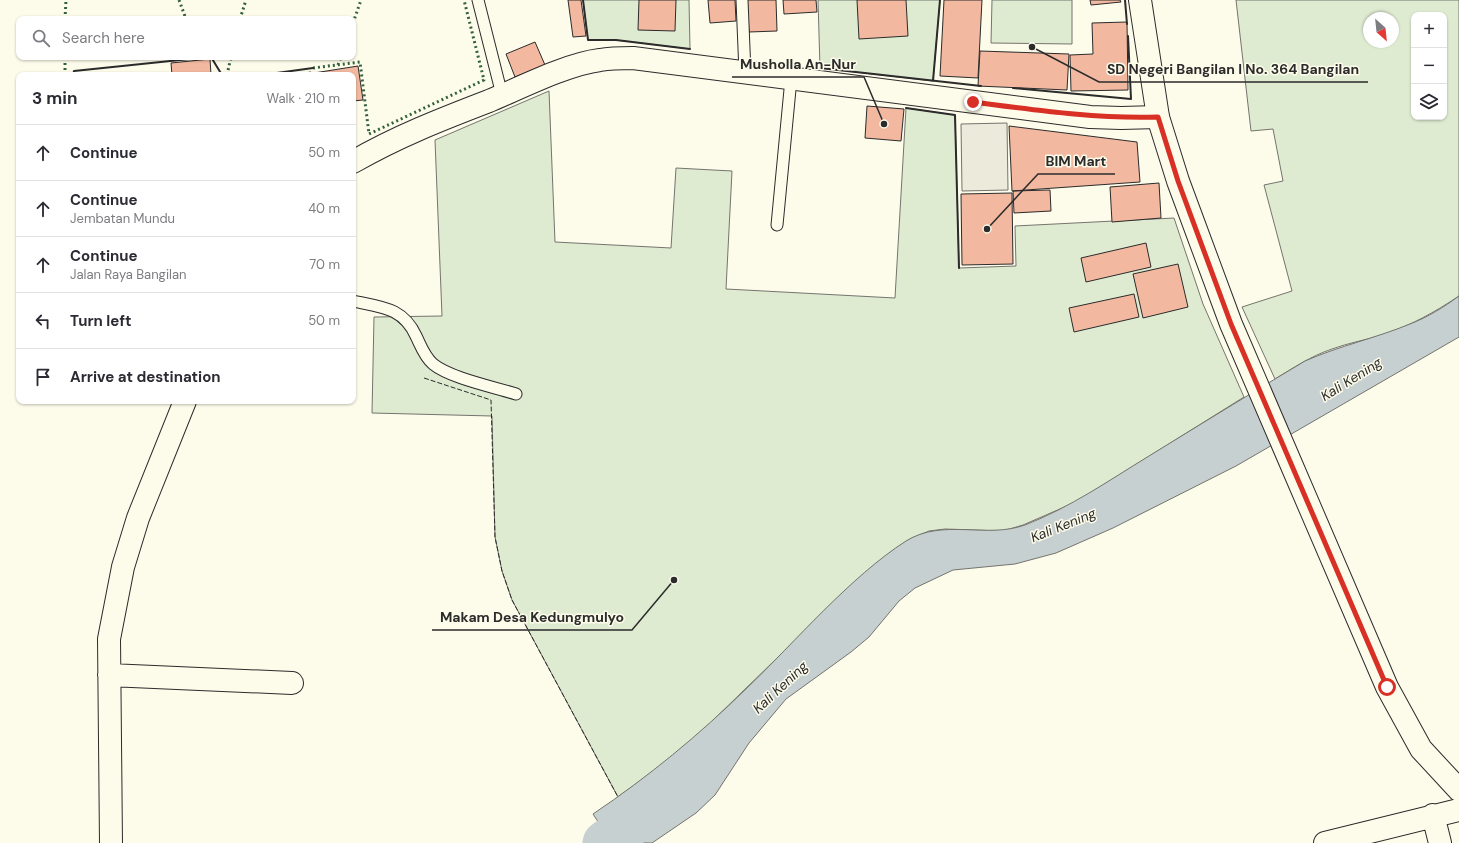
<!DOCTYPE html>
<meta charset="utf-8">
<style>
:root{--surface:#fff;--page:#f7f7f7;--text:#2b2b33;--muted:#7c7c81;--line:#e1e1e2}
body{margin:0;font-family:"DM Sans",sans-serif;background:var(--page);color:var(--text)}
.controls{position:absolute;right:12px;top:12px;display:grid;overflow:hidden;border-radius:8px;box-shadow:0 1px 3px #0004}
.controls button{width:36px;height:36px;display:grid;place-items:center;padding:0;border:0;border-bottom:1px solid var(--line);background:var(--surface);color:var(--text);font:20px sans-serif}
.compass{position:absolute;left:1363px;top:12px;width:36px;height:36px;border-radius:50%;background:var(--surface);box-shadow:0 1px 3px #0004;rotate:153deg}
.stop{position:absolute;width:12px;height:12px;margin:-9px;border:3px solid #d93025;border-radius:50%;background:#fff}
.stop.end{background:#d93025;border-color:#fff;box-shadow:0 1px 4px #0008}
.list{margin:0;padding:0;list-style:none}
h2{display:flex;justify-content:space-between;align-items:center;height:52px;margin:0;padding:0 16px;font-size:17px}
h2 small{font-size:13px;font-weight:400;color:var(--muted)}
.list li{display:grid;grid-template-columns:26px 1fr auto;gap:12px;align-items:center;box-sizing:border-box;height:56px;padding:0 16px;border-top:1px solid var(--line)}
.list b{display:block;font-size:15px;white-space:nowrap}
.list p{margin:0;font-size:13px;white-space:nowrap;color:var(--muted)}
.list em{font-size:13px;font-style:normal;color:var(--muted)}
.icon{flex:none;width:22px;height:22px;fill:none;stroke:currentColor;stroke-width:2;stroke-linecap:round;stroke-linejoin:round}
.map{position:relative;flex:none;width:1459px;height:843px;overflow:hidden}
.search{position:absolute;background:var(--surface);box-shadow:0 1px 3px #0004;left:16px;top:16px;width:340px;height:44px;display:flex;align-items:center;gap:10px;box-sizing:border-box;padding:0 14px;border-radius:8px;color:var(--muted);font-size:15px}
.panel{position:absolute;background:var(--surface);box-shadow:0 1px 3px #0004;left:16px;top:72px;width:340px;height:332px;border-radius:8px}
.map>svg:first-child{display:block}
</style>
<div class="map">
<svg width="1459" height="843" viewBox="0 0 1459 843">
<rect width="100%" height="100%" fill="#fdfbea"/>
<path fill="#deebd1" stroke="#74746e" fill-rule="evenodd" d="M 583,0 L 689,0 L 690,49 L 616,40 L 588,40 Z
M 818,0 L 940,0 L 933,81 L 820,68 Z
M 992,0 L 1072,0 L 1072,44 L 991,43 Z
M 1236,0 L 1459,0 L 1459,296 C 1435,312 1410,326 1382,335 C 1366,340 1348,343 1332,349 C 1311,356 1293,368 1275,379 L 1242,307 L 1292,291 L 1264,185 L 1283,181 L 1273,129 L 1251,131 ZM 1414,15 L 1444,15 L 1444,117 L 1414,117 ZM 1369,18 L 1393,18 L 1393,42 L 1369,42 Z
M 549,91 L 555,242 L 671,248 L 676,168 L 732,171 L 726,289 L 895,298 L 906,108 L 955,115 L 959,268 L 1016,266 L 1015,226 L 1174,218 L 1203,304 L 1244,397 L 1076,502 L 1023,525 L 1003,531 L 945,529 L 929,531 L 910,539 L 892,551 L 849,588 L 701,732 L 659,767 L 618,797 L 512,600 L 502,571 L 495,537 L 492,416 L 372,413 L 374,317 L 442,316 L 435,140 Z"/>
<path fill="#eceadb" stroke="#74746e" d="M 1007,123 L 1008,190 L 962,191 L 961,124 Z"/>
<path fill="#c7d0d0" stroke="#74746e" d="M 1459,296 L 1459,337 L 1236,466 L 1113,528 L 1056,553 L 1015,564 L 953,570 L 915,588 L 899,601 L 869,637 L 851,652 L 786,699 L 749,743 L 715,795 L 696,813 L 652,843 L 612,843 L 593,814 C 648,777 699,735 747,688 C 796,641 850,577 906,541 C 943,518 986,539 1025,525 C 1071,507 1108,481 1149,456 C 1201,424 1253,392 1305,361 C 1339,346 1376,338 1410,324 C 1428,317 1444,307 1459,296 Z"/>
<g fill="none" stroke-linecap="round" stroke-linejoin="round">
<path stroke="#c7d0d0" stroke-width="45" d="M 605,843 L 632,823 L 657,801"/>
</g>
<path fill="#f2b8a0" stroke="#2b2b2b" d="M 568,0 L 581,0 L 586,36 L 573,37 Z
M 639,0 L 676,0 L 675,31 L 638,30 Z
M 708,0 L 735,0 L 736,21 L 710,23 Z
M 747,0 L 776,0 L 777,31 L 749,32 Z
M 783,0 L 816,0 L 817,12 L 784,14 Z
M 857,0 L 906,0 L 908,36 L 859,39 Z
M 944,0 L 982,0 L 978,78 L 940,76 Z
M 1090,0 L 1120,0 L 1121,2 L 1091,5 Z
M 1127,22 L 1128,90 L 1071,91 L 1070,55 L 1093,54 L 1092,23 Z
M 535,42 L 545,65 L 515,77 L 506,54 Z
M 980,51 L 1069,54 L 1067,90 L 978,86 Z
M 210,59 L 211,75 L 172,75 L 171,63 Z
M 358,66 L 363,100 L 353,101 L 353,75 L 314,75 L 314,73 Z
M 311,72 L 312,75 L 291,75 Z
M 76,73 L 105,73 L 105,75 L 76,75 Z
M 867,106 L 904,109 L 901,141 L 865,138 Z
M 1009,126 L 1137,142 L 1140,182 L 1012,191 Z
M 1159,183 L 1161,218 L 1112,222 L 1110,187 Z
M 1050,190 L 1051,211 L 1014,213 L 1013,191 Z
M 1012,193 L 1013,264 L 962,265 L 961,194 Z
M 1146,243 L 1151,267 L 1086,282 L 1081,258 Z
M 1178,264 L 1188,307 L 1143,318 L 1133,274 Z
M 1134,294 L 1139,317 L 1074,332 L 1069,308 Z"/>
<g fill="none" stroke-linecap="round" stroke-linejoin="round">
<g stroke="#2b2b2b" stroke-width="13">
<path id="service" d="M 478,0 L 502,95
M 742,0 L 745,73
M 777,225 L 791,79
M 353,301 C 380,307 403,307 416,336 C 421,346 424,356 433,364 C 450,378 494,387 516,394"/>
</g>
<g stroke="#2b2b2b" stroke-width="24">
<path id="minor" d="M 353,162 C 396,137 442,119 489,101 C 520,88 567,64 600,60 C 611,58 622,58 633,58 L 1090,117 L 1121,118 L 1158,117
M 109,675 L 292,683
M 1433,815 L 1440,843
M 111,843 L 109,639 L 123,567 L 138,518 L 185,401
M 1325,843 L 1459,810"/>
</g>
<g stroke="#2b2b2b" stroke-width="24">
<path id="secondary" d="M 1140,0 L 1158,117 L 1178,181 L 1231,324 L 1387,687 L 1421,749 L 1459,790"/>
</g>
<use href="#service" stroke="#fdfbea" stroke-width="11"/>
<use href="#minor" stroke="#fdfbea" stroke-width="22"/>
<use href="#secondary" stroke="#fdfbea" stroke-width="22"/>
<path stroke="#34623c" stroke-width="3" stroke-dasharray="2 3" stroke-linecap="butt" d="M 179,0 L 186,19
M 65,19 L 66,0
M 240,19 L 246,0
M 353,23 L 361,0
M 338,65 L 341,57
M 313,68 L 360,62 L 369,134 L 484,80 L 464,0
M 65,75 L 65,57
M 227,75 L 231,57"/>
<path stroke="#2b2b2b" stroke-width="1" stroke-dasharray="5 2" stroke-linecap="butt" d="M 424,378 L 491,400 L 495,537 L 502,571 L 512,600 L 618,797"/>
<path stroke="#2b2b2b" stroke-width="2" d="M 583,0 L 588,40 L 616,40 L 690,49
M 1125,0 L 1127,24
M 211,57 L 222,75
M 820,68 L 981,86
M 73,75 L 74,71 L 209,57
M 262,75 L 313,68
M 933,81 L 940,0
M 1013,88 L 1131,99 L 1128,36
M 906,108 L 955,115 L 959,268"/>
</g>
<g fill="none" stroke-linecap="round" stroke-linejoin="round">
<path stroke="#d93025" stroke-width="5" d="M 973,102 C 1035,110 1096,119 1158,117 L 1178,181 L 1231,324 L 1387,687"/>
</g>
<g text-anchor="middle" stroke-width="3" stroke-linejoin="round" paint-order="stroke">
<g font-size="14" font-style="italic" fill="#2b2b2b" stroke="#fdfbea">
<text transform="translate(1351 379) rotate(-32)" y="5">Kali Kening</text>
<text transform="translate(1063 525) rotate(-22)" y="5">Kali Kening</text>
<text transform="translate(780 687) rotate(-43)" y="5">Kali Kening</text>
</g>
</g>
<path fill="none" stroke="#2b2b2b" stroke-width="1.5" d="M884 124L864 77H732M1032 47L1099 82H1368M987 229L1038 174H1115M674 580L632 630H432"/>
<g fill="#2b2b2b" stroke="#fdfbea" stroke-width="1.5">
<circle cx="884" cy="124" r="4"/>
<circle cx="1032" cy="47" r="4"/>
<circle cx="987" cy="229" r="4"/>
<circle cx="674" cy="580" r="4"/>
</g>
<g font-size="14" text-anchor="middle" font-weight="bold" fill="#2b2b2b" stroke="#fdfbea" stroke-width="3" stroke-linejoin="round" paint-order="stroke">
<text x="798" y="69">Musholla An-Nur</text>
<text x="1233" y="74">SD Negeri Bangilan I No. 364 Bangilan</text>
<text x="1076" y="166">BIM Mart</text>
<text x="532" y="622">Makam Desa Kedungmulyo</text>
</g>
</svg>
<div class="controls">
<button>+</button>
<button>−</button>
<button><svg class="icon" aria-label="layers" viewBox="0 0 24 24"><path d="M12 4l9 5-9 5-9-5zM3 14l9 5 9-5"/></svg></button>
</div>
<svg class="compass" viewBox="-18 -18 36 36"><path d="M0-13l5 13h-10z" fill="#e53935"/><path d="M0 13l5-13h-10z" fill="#7c7c81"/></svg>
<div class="stop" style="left:1387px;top:687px"></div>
<div class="stop end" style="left:973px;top:102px"></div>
<div class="search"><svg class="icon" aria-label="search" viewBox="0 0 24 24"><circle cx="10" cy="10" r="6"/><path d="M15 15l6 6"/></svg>Search here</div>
<section class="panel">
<h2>3 min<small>Walk · 210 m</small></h2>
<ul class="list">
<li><svg class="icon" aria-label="ahead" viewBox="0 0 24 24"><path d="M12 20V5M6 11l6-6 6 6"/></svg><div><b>Continue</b></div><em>50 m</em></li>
<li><svg class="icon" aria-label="ahead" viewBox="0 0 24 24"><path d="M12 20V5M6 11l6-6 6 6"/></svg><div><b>Continue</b><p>Jembatan Mundu</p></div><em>40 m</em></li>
<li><svg class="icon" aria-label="ahead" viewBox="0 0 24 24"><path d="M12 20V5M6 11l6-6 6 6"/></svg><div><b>Continue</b><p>Jalan Raya Bangilan</p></div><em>70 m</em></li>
<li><svg class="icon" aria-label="left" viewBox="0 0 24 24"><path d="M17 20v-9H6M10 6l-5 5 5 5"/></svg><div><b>Turn left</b></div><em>50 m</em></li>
<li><svg class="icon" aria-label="arrive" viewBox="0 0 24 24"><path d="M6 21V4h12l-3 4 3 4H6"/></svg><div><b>Arrive at destination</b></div></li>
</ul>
</section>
</div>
